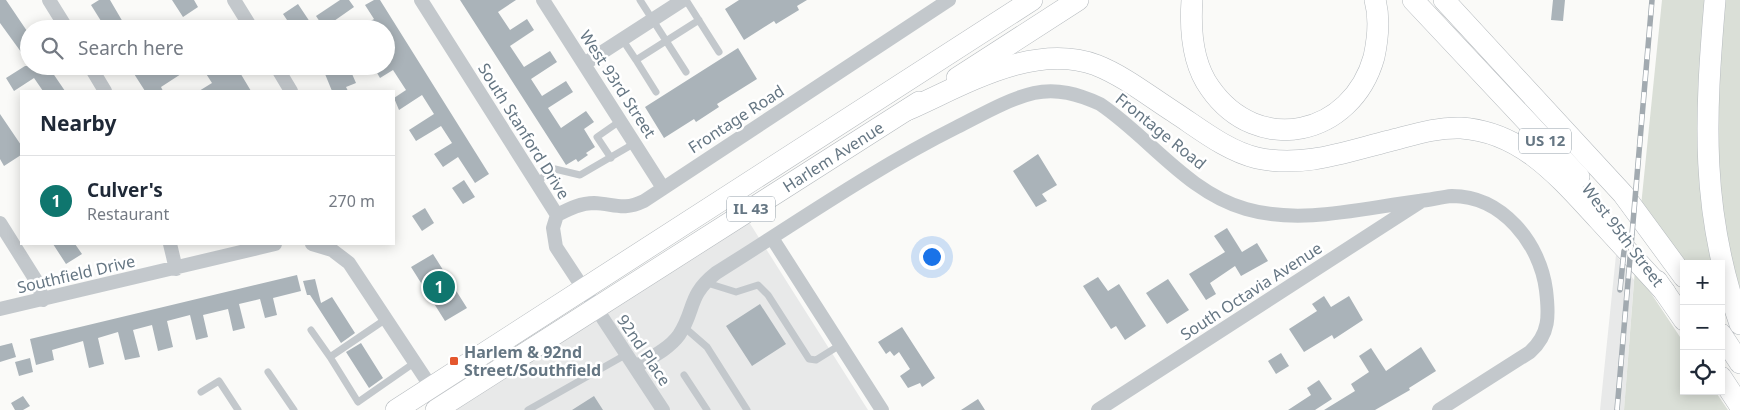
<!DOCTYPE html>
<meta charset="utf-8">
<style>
:root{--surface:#fff;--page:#f6f6f7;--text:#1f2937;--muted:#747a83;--line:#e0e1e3;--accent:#0f766e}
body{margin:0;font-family:"Noto Sans",sans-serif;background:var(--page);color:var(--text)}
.controls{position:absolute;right:15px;bottom:15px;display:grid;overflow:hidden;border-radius:0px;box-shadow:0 2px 12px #0003}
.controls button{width:45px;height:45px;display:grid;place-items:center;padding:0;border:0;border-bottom:1px solid var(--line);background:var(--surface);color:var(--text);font:25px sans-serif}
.you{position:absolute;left:931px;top:256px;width:18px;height:18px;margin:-12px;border:4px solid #fff;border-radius:50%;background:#1a73e8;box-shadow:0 0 0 8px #1a73e833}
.badge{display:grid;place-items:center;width:32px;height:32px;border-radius:50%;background:var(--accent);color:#fff;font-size:16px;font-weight:700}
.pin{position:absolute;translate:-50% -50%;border:2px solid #fff;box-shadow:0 1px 5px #0006}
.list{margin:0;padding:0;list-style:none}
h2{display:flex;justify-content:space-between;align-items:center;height:65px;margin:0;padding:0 20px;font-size:21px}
h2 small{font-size:16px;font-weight:400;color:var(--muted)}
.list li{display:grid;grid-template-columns:32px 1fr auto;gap:15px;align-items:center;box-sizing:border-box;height:90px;padding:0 20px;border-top:1px solid var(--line)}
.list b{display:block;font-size:19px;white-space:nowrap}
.list p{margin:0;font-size:16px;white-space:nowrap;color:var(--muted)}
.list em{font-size:16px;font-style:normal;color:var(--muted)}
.icon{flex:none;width:28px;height:28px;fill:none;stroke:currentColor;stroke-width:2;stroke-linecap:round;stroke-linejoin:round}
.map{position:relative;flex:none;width:1740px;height:410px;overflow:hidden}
.search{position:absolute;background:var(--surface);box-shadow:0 2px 12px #0003;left:20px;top:20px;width:375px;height:55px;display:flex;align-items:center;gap:12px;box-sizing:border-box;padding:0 18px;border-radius:28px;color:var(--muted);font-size:19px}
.panel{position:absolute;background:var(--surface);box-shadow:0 2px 12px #0003;left:20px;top:90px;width:375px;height:155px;border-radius:0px}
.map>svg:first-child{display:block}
</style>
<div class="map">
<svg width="1740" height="410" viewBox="0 0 1740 410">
<rect width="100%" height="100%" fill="#fafaf8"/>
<path fill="#e8e9e9" d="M 749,222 L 868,410 L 456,410 Z
M 1616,255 L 1634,280 L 1624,410 L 1600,410 Z"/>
<path fill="#dadfd7" d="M 1662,0 L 1709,0 L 1715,264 L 1685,264 L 1641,206 Z
M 1719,0 L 1740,0 L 1740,308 L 1717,217 Z
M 1635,269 L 1684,343 L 1684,391 L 1715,391 L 1728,410 L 1624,410 Z"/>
<path fill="#aab3b9" d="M 0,0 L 6,0 L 29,34 L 29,63 L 0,23 Z
M 99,0 L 110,0 L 127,29 L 106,29 L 91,5 Z
M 172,0 L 194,0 L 198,7 L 183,17 Z
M 340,0 L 349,0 L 354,7 L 324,28 L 316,16 Z
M 374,0 L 380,0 L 489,174 L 475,183 L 458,157 L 443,167 L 434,154 L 452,143 L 441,126 L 416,141 L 409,130 L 434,114 L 422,95 L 399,110 L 394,98 L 406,90 L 393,70 L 380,78 L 373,66 L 386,66 L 386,29 L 358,29 L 374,19 L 365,5 Z
M 460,0 L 516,0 L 498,12 L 510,30 L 527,19 L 534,30 L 510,46 L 524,67 L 550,51 L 557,62 L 531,79 L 542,96 L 566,81 L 573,92 L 548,108 L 561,128 L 586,111 L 594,122 L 584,129 L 595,147 L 586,153 L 588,155 L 578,162 L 576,159 L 566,165 Z
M 739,0 L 807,0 L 797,6 L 799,10 L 776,24 L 774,21 L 744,40 L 725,9 Z
M 1553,0 L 1565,0 L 1563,21 L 1551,20 Z
M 298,4 L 312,25 L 307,29 L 293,29 L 283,14 Z
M 738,48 L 757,79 L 717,104 L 719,107 L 696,122 L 694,119 L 664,138 L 645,107 Z
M 25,66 L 48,66 L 65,91 L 43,91 L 34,78 L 14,91 L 6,78 Z
M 129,66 L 177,66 L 181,74 L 161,87 L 163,91 L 145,91 Z
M 201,66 L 236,66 L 251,91 L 199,91 L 212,83 Z
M 349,67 L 356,83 L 346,87 L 348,91 L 332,91 L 325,74 Z
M 0,114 L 21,145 L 21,155 L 4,166 L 0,159 Z
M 1038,154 L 1057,185 L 1042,194 L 1047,201 L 1036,207 L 1013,171 Z
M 464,180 L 475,197 L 463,204 L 452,188 Z
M 425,208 L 434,223 L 422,231 L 412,216 Z
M 1227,228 L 1242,252 L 1257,243 L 1268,261 L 1241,276 L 1235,266 L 1210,283 L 1216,294 L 1206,300 L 1189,274 L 1225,252 L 1214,236 Z
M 53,244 L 75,244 L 82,254 L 66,264 Z
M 433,254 L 467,308 L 445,321 L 411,267 Z
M 297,275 L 301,291 L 273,298 L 277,315 L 265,318 L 260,299 L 239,304 L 245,328 L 233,331 L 228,309 L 203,315 L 208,337 L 196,340 L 190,315 L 167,321 L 173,347 L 158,351 L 152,325 L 133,330 L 140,357 L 125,360 L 118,332 L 98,338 L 104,364 L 89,368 L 83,341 L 52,350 L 54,360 L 36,365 L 30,339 Z
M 1098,277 L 1108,291 L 1119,284 L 1146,326 L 1125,340 L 1116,326 L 1111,329 L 1083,286 Z
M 315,279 L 321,303 L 332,297 L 355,333 L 341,343 L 310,295 L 307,295 L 303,281 Z
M 1168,279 L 1189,310 L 1167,324 L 1146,293 Z
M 1324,296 L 1331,307 L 1349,296 L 1363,320 L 1334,339 L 1332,335 L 1304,352 L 1289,329 L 1317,311 L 1312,304 Z
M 760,304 L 786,344 L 752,366 L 726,326 Z
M 902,327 L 935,378 L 922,387 L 920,383 L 908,388 L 900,376 L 910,369 L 899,352 L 894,356 L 890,351 L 886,354 L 878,342 Z
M 12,343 L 16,357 L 0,362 L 0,346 Z
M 361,343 L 383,378 L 369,388 L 346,352 Z
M 1421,347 L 1436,371 L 1409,388 L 1410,390 L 1375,410 L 1324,410 L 1355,391 L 1351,384 L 1369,372 L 1359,356 L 1371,348 L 1386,371 Z
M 1281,353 L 1289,366 L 1276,374 L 1268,361 Z
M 30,358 L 33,372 L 19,376 L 15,362 Z
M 1319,380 L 1332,399 L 1315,410 L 1288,410 L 1311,395 L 1307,388 Z
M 23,396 L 30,406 L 23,410 L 15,410 L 11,403 Z
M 594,396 L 603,410 L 572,410 Z
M 978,399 L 985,410 L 961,410 Z"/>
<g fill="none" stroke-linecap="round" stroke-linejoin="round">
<g stroke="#b5babe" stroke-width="22">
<g id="primary">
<path d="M 1192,0 C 1190,29 1192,63 1210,88 C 1258,157 1352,136 1374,57 C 1378,38 1380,18 1375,0"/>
<path d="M 1413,0 L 1579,177"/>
<path d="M 1444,0 L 1623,194 L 1684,277"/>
<path d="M 1715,0 C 1705,117 1700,211 1740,324"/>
<path d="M 957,78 L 1078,0"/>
<path d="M 907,110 C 964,85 1033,42 1096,65 C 1124,76 1149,96 1174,112 C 1200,129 1227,151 1257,158 C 1303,168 1345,152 1389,141 C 1413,135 1436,127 1461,128 C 1522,132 1559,177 1598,219 C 1620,243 1643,268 1665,292"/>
<path d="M 1657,281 L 1684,320"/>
<path d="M 1721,334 L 1740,363"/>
<path d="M 1721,377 L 1740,406"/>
<path d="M 396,410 L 1032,0"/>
<path id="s1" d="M 436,410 L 919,102"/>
</g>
</g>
<path stroke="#c3c8cc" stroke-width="7" d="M 640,0 L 686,72
M 686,0 L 719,52
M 622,39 L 636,60 L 699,20
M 636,60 L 656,92
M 611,158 L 597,137 L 620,121
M 536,182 L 555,169 L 580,175 L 635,143
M 704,282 L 736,292 L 758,285 L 768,295 L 809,359 L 816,360 L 840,345
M 386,319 L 330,357 L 358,402 L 414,363
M 684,327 L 707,347 L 747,410
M 311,330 L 330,357
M 268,372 L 294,410
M 684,375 L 707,410
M 201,392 L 219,381 L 238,410
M 528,410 L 627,354"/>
<path stroke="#c3c8cc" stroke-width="14" d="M 49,0 L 67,29
M 234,0 L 252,29
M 421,0 L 557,215 L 553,228 L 556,247 L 663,410
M 543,0 L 663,188
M 584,64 L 683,0
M 90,66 L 105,91
M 276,66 L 291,91
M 557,215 C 569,209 580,203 594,203 C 615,204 623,211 644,201 L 949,0
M 0,223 L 37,282 L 43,300
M 772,238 L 882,410
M 170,244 L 176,269
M 312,244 L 332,250 L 349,263 L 431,387
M 0,309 L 275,244
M 635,367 C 650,358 669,349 679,335 C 696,309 687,296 716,273 C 796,223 873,169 957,127 C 981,115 1008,99 1034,93 C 1057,88 1078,94 1100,104 C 1149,137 1188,193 1246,209 C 1301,225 1363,208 1419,201 C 1430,200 1441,197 1452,196 C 1502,196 1540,243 1546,290 C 1549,315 1550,334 1530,352 L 1439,410
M 1098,410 L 1420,202"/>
<use href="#primary" stroke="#fff" stroke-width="21"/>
<g stroke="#a2aab0" stroke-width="5.5">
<path id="rail" d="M 1620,290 L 1624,251
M 1617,410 L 1652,0"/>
</g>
<use href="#rail" stroke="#fff" stroke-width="4" stroke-dasharray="11" stroke-linecap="butt"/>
</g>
<rect fill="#e4572e" stroke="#fff" stroke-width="2" x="449" y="356" width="10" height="10" rx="2.5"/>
<g text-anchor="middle" stroke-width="5" stroke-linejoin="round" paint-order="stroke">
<g fill="#fff" stroke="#939fa8" stroke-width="1">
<rect x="1519" y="128.5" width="52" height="25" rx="4"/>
<rect x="727" y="196.5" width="48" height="25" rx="4"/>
</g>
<g font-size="15" font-weight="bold" fill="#657683">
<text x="1545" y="146">US 12</text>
<text x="751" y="214">IL 43</text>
</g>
<g font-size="16" fill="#657683" stroke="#fff">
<text transform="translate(618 84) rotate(57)" y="6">West 93rd Street</text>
<text transform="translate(736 119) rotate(-33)" y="6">Frontage Road</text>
<text transform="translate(524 131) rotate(58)" y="6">South Stanford Drive</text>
<text transform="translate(1161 131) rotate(39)" y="6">Frontage Road</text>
<text dy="6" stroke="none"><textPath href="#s1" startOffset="471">Harlem Avenue</textPath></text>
<text transform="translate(1623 235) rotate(53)" y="6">West 95th Street</text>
<text transform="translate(76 274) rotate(-13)" y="6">Southfield Drive</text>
<text transform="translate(1251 291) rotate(-33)" y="6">South Octavia Avenue</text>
<text transform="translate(644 350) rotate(56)" y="6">92nd Place</text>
</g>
<g font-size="16" font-weight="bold" fill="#657683" stroke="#fff" text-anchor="start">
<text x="464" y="358">Harlem &amp; 92nd<tspan x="464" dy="18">Street/Southfield</tspan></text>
</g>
</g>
</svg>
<div class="controls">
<button>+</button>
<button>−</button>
<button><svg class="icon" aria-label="locate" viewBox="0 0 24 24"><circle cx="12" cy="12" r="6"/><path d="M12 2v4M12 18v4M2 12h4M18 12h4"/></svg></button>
</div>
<div class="you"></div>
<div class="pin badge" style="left:439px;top:287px">1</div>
<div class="search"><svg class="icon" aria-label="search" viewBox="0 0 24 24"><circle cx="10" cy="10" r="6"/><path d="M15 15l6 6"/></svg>Search here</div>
<section class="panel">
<h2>Nearby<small></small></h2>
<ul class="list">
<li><span class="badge">1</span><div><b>Culver's</b><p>Restaurant</p></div><em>270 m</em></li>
</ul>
</section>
</div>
